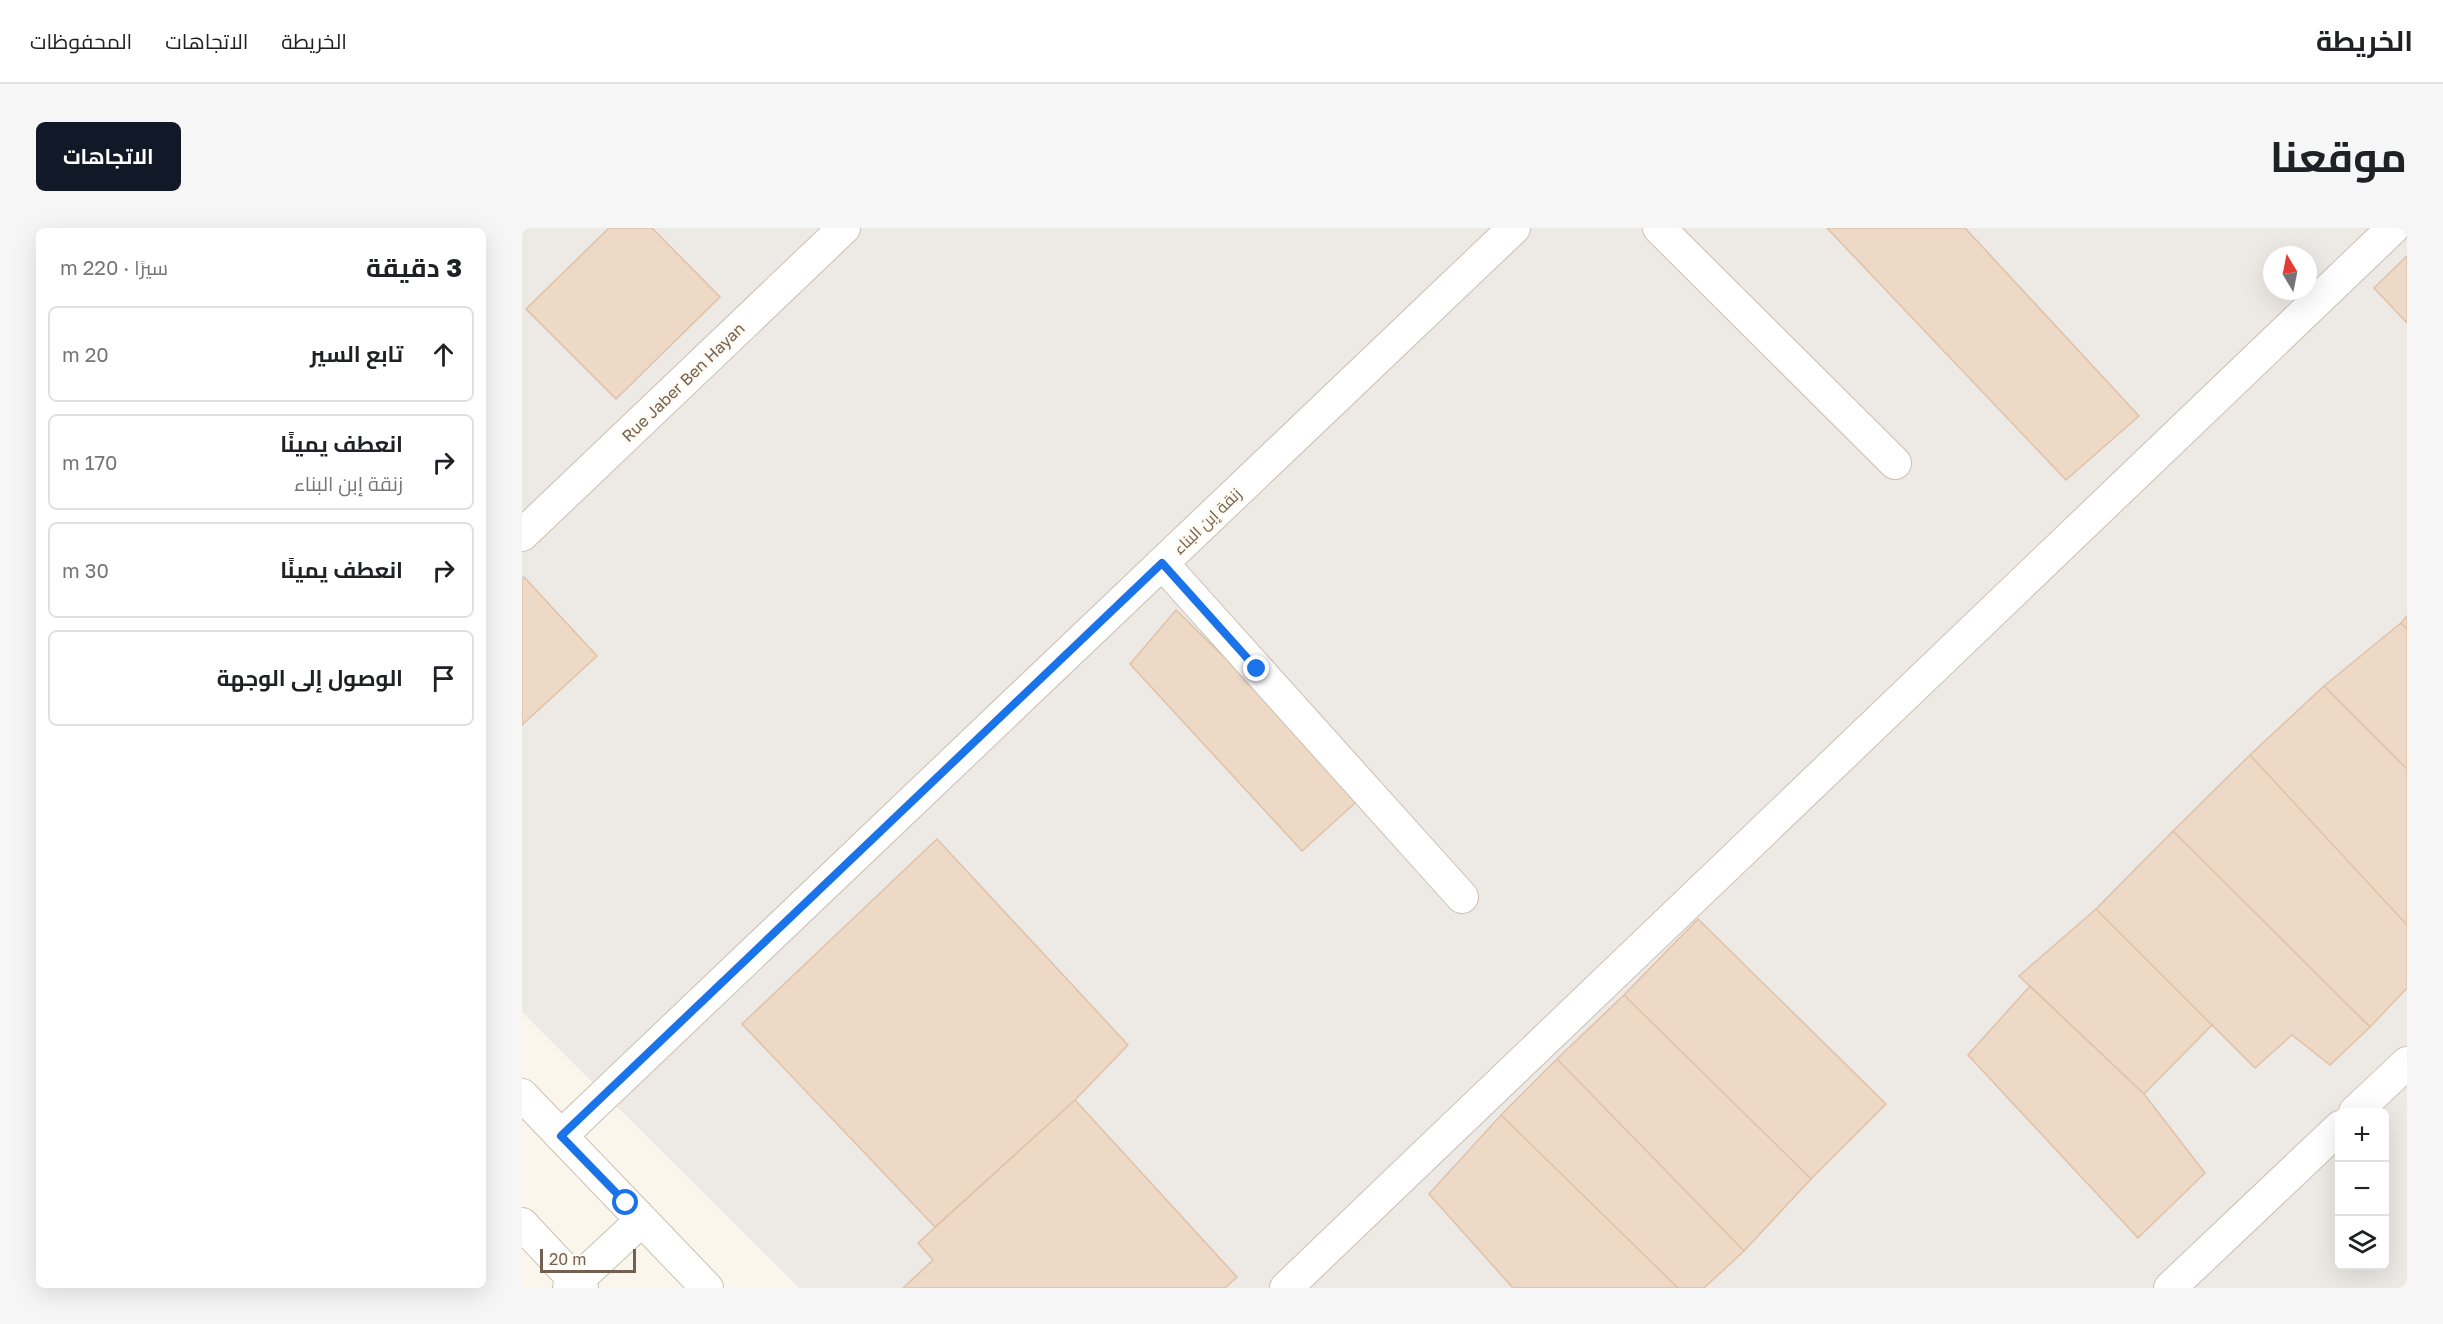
<!DOCTYPE html>
<html lang="ar">
<meta charset="utf-8">
<style>
:root{--surface:#fff;--page:#f6f6f6;--text:#202124;--muted:#757577;--line:#e0e0e0;--accent:#111827}
body{margin:0;font-family:"Golos Text",Cairo,sans-serif;background:var(--page);color:var(--text);direction:rtl}
.controls{position:absolute;right:18px;bottom:18px;display:grid;overflow:hidden;border-radius:9px;box-shadow:0 6px 24px #0002}
.controls button{width:54px;height:54px;display:grid;place-items:center;padding:0;border:0;border-bottom:2px solid var(--line);background:var(--surface);color:var(--text);font:30px sans-serif}
.compass{position:absolute;left:1741px;top:18px;width:54px;height:54px;border-radius:50%;background:var(--surface);box-shadow:0 6px 24px #0002;rotate:350deg}
.scale{position:absolute;left:18px;bottom:15px;width:96px;box-sizing:border-box;padding-left:6px;border:3px solid #746050;border-top:0;font-size:16px;line-height:21px;white-space:nowrap;color:#746050;-webkit-text-stroke:4px #fefaf2;paint-order:stroke}
.stop{position:absolute;width:18px;height:18px;margin:-14px;border:4px solid #1a73e8;border-radius:50%;background:#fff}
.stop.end{background:#1a73e8;border-color:#fff;box-shadow:0 2px 6px #0008}
.list{margin:0;padding:0;list-style:none}
h2{display:flex;justify-content:space-between;align-items:center;height:78px;margin:0;padding:0 24px;font-size:26px}
h2 small{font-size:20px;font-weight:400;color:var(--muted)}
.list li{display:grid;grid-template-columns:39px 1fr auto;gap:18px;align-items:center;box-sizing:border-box;height:96px;margin:0 12px 12px;padding:0 12px;border:2px solid var(--line);border-radius:9px}
.list b{display:block;font-size:22px;white-space:nowrap}
.list p{margin:0;font-size:20px;white-space:nowrap;color:var(--muted)}
.list em{font-size:20px;font-style:normal;color:var(--muted)}
.icon{flex:none;width:33px;height:33px;fill:none;stroke:currentColor;stroke-width:2;stroke-linecap:round;stroke-linejoin:round}
.map{position:relative;flex:none;width:1885px;height:1060px;overflow:hidden;direction:ltr;border-radius:9px}
header{display:flex;align-items:center;gap:36px;box-sizing:border-box;height:84px;padding:0 30px;background:var(--surface);border-bottom:2px solid var(--line)}
header strong{font-size:28px}
nav{display:flex;gap:33px;margin-inline-start:auto;font-size:21px}
.intro{display:flex;align-items:center;justify-content:space-between;box-sizing:border-box;height:144px;padding:0 36px}
h1{margin:0;font-size:42px}
.button{padding:15px 27px;border-radius:9px;background:var(--accent);color:#fff;font-size:21px;font-weight:700}
main{display:flex;gap:36px;padding:0 36px}
aside{flex:1;background:var(--surface);border-radius:9px;box-shadow:0 6px 24px #0002}
.map>svg:first-child{display:block}
</style>
<header>
<strong>الخريطة</strong>
<nav><a>الخريطة</a><a>الاتجاهات</a><a>المحفوظات</a></nav>
</header>
<div class="intro"><h1>موقعنا</h1><a class="button">الاتجاهات</a></div>
<main>
<div class="map">
<svg width="1885" height="1060" viewBox="0 0 1885 1060">
<rect width="100%" height="100%" fill="#fbf6ec"/>
<path fill="#ede9e4" fill-rule="evenodd" d="M 0,0 L 1885,0 L 1885,1060 L 277,1060 L 0,784 ZM 1750,27 L 1786,27 L 1786,63 L 1750,63 ZM 1818,884 L 1862,884 L 1862,1038 L 1818,1038 Z"/>
<path fill="#eed9c6" stroke="#dfc1a8" stroke-width="1.5" d="M 87,0 L 130,0 L 198,69 L 94,171 L 4,81 Z
M 1305,0 L 1443,0 L 1617,188 L 1544,252 Z
M 1885,28 L 1885,95 L 1852,60 Z
M 2,349 L 75,428 L 0,497 L 0,350 Z
M 654,382 L 843,566 L 780,623 L 608,436 Z
M 1885,388 L 1885,401 L 1879,395 Z
M 1879,395 L 1885,401 L 1885,541 L 1802,458 Z
M 1802,458 L 1885,541 L 1885,697 L 1728,527 Z
M 1728,527 L 1885,697 L 1885,760 L 1848,799 L 1651,603 Z
M 1651,603 L 1848,799 L 1808,837 L 1770,807 L 1733,840 L 1574,681 Z
M 415,611 L 606,817 L 553,872 L 413,999 L 220,796 Z
M 1574,681 L 1690,797 L 1622,866 L 1497,748 Z
M 1176,691 L 1364,876 L 1289,951 L 1102,767 Z
M 1508,758 L 1622,866 L 1683,945 L 1616,1010 L 1446,827 Z
M 1102,767 L 1289,951 L 1222,1023 L 1035,831 Z
M 1035,831 L 1222,1023 L 1182,1060 L 1156,1060 L 979,887 Z
M 553,872 L 715,1049 L 703,1060 L 381,1060 L 411,1032 L 396,1015 Z
M 979,887 L 1156,1060 L 991,1060 L 907,966 Z"/>
<g fill="none" stroke-linecap="round" stroke-linejoin="round">
<g stroke="#ccbfb2" stroke-width="34">
<path id="minor" d="M 1137,0 L 1373,235
M 0,307 L 322,0
M 640,335 L 940,669
M 0,867 L 185,1060
M 1833,884 L 1885,835
M 39,908 L 992,0
M 0,996 L 60,1060
M 47,1060 L 120,992
M 764,1060 L 1871,0
M 1648,1060 L 1818,899"/>
</g>
<use href="#minor" stroke="#fff" stroke-width="32"/>
</g>
<g fill="none" stroke-linecap="round" stroke-linejoin="round">
<path stroke="#1a73e8" stroke-width="8" d="M 104,975 L 39,908 L 640,335 L 735,441"/>
</g>
<g text-anchor="middle" stroke-width="4.5" stroke-linejoin="round" paint-order="stroke">
<g font-size="16" fill="#746050" stroke="#fefaf2">
<text transform="translate(161 154) rotate(-44)" y="6">Rue Jaber Ben Hayan</text>
<text transform="translate(685 293) rotate(-44)" y="6">زنقة إبن البناء</text>
</g>
</g>
</svg>
<div class="controls">
<button>+</button>
<button>−</button>
<button><svg class="icon" aria-label="layers" viewBox="0 0 24 24"><path d="M12 4l9 5-9 5-9-5zM3 14l9 5 9-5"/></svg></button>
</div>
<svg class="compass" viewBox="-18 -18 36 36"><path d="M0-13l5 13h-10z" fill="#e53935"/><path d="M0 13l5-13h-10z" fill="#757577"/></svg>
<div class="scale">20 m</div>
<div class="stop" style="left:104px;top:975px"></div>
<div class="stop end" style="left:735px;top:441px"></div>
</div>
<aside>
<h2>3 دقيقة<small>سيرًا · 220 m</small></h2>
<ul class="list">
<li><svg class="icon" aria-label="ahead" viewBox="0 0 24 24"><path d="M12 20V5M6 11l6-6 6 6"/></svg><div><b>تابع السير</b></div><em>20 m</em></li>
<li><svg class="icon" aria-label="right" viewBox="0 0 24 24"><path d="M7 20v-9h11M14 6l5 5-5 5"/></svg><div><b>انعطف يمينًا</b><p>زنقة إبن البناء</p></div><em>170 m</em></li>
<li><svg class="icon" aria-label="right" viewBox="0 0 24 24"><path d="M7 20v-9h11M14 6l5 5-5 5"/></svg><div><b>انعطف يمينًا</b></div><em>30 m</em></li>
<li><svg class="icon" aria-label="arrive" viewBox="0 0 24 24"><path d="M6 21V4h12l-3 4 3 4H6"/></svg><div><b>الوصول إلى الوجهة</b></div></li>
</ul>
</aside>
</main>
